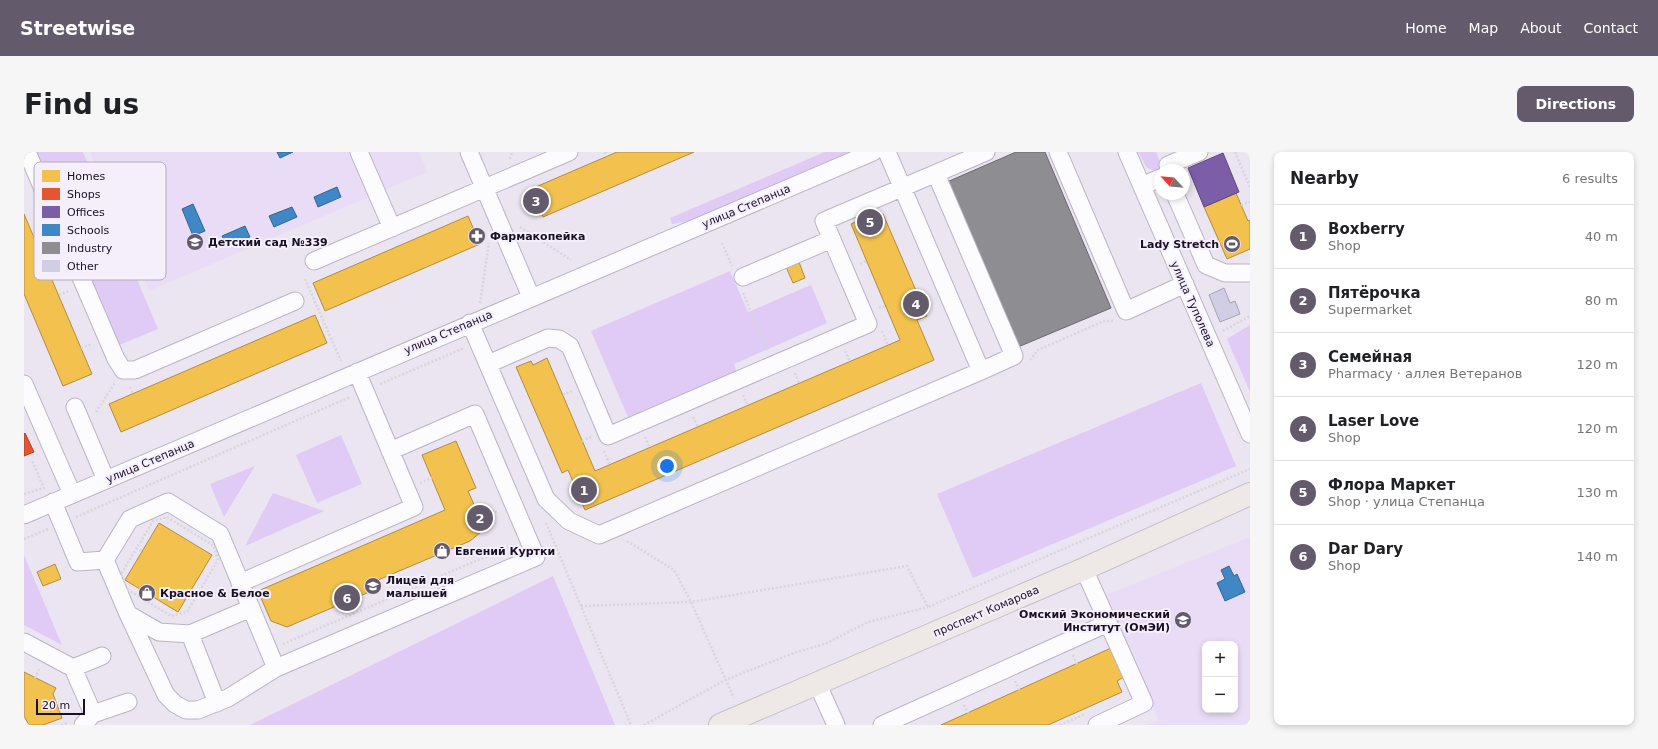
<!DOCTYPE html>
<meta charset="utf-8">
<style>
:root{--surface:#fff;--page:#f6f6f6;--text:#202124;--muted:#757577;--line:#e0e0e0;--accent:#635b6c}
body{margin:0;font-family:"DejaVu Sans",sans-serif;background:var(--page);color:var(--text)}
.controls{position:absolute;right:12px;bottom:12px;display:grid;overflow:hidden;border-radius:8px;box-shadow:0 2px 6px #0003}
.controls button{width:36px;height:36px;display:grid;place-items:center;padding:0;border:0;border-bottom:1px solid var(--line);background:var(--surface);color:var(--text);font:20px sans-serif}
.compass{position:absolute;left:1130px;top:12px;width:36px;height:36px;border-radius:50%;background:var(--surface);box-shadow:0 2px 6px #0003;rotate:296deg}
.scale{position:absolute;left:12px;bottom:10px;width:49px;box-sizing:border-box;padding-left:4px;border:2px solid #1a1024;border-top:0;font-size:11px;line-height:14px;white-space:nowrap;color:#1a1024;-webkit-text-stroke:3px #f4effb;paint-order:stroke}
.you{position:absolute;left:643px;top:314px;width:14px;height:14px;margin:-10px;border:3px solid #fff;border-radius:50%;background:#1a73e8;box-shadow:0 0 0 6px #1a73e833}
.badge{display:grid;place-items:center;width:26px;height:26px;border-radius:50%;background:var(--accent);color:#fff;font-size:13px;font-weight:700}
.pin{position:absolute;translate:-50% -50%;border:2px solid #fff;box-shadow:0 1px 4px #0006}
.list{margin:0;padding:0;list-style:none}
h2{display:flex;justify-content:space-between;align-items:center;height:52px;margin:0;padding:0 16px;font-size:17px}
h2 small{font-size:13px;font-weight:400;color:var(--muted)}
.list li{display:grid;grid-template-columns:26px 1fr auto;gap:12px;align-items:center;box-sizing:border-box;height:64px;padding:0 16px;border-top:1px solid var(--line)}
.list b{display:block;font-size:15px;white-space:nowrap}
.list p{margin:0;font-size:13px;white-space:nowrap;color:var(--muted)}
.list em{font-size:13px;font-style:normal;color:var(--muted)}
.map{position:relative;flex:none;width:1226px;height:573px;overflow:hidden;border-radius:8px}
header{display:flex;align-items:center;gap:24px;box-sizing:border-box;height:56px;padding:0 20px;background:var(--accent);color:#fff}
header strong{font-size:19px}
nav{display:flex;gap:22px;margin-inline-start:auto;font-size:14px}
.intro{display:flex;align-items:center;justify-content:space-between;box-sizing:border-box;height:96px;padding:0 24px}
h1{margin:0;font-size:28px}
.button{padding:10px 18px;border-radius:8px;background:var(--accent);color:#fff;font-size:14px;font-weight:700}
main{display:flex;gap:24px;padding:0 24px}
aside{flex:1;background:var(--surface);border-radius:8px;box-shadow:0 2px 6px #0003}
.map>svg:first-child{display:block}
</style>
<header>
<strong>Streetwise</strong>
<nav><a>Home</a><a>Map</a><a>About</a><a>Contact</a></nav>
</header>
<div class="intro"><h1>Find us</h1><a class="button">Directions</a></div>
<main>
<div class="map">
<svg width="1226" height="573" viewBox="0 0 1226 573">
<rect width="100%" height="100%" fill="#ebe5f1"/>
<path fill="#e9dcf7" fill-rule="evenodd" d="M 66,0 L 395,0 L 403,20 L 125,139 Z
M 1226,385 L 1226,573 L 1122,573 L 1134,568 L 1082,443 ZM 1181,492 L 1211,492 L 1211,558 L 1181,558 Z"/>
<path fill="#e0caf6" d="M 10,0 L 59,0 L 134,177 L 93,194 Z
M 801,0 L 825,0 L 666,69 L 648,72 L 646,66 Z
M 1114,0 L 1132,0 L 1139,17 L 1132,19 L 1123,16 Z
M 706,119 L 724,160 L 787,133 L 803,171 L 710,212 L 712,219 L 604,265 L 567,179 Z
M 1226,173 L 1226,240 L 1203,187 Z
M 1177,231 L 1212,314 L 949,426 L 913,342 Z
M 317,283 L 338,332 L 293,351 L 272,303 Z
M 231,314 L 200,365 L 186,332 Z
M 249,341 L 300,359 L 221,394 Z
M 0,403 L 38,493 L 0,473 Z
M 529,424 L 591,573 L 226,573 Z"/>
<path fill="#f2c14e" stroke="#b18c41" d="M 593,0 L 670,0 L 519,65 L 507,37 Z
M 1212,41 L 1224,69 L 1226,68 L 1226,97 L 1203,107 L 1180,55 Z
M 0,62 L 68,222 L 39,234 L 0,142 Z
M 859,62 L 903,164 L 893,168 L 910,208 L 561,358 L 544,318 L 538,321 L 492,215 L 507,209 L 509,213 L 523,206 L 571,319 L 876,188 L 827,72 L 842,65 L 844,69 Z
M 444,64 L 456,92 L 301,159 L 289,131 Z
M 775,110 L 781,126 L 769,131 L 762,115 Z
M 291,163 L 303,191 L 97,280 L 85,252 Z
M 432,289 L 452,336 L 444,339 L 456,366 L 457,380 L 446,389 L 354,428 L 357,435 L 263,475 L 247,469 L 234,439 L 421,358 L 398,303 Z
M 135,371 L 188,403 L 154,460 L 101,428 Z
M 31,412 L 37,427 L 19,434 L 13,420 Z
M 1087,496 L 1100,525 L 1093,529 L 1098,540 L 1024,573 L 917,573 Z
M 0,520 L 32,536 L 29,542 L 38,566 L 19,573 L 5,573 L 0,564 Z"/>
<path fill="#e4572e" stroke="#a7422b" d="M 1,281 L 10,300 L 0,304 L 0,282 Z"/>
<path fill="#7b5ea7" stroke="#5e4780" d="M 1199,1 L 1215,40 L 1180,55 L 1164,16 Z"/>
<path fill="#3f88c5" stroke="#346495" d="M 253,0 L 269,0 L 256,6 Z
M 313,35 L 317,45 L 294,55 L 290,45 Z
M 169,52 L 181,79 L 169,84 L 158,57 Z
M 268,55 L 273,65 L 250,75 L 245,64 Z
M 221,74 L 226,85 L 203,94 L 198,84 Z
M 1205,414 L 1210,424 L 1213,422 L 1221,440 L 1201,449 L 1193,431 L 1201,427 L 1197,418 Z"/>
<path fill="#8d8d92" stroke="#6a6871" d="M 992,0 L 1021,0 L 1087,156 L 994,195 L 923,30 Z"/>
<path fill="#d1cde4" stroke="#a6a2b2" d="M 1200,136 L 1206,151 L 1211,149 L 1216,162 L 1196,170 L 1185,143 Z"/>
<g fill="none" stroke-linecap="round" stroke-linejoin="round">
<g stroke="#bbb4c3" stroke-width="19">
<path id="minor" d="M 3,0 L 92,207 L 99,218 L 111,218 L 271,149
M 335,0 L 368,76
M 445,0 L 507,145
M 1034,0 L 1102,159 L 1161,132
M 1103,0 L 1226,282
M 1144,13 L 1175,0
M 912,22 L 990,204 L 957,219
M 1118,34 L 1136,26
M 1151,42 L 1182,113 L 1201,121 L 1226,121
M 290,109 L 545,0
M 719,125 L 808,87
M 446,171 L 522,347 L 545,369 L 575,383 L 957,219 L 863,0
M 464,212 L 524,186 L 535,187 L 546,194 L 584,284 L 844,172 L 800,69 L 962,0
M 0,232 L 48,342
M 51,255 L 82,328
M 29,350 L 54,410 L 81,408 L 104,462 L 135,480 L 166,482 L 227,456
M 0,363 L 849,0
M 81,408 L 106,367 L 144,350 L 196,382 L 252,516
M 1060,417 L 1120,551 L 1073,573
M 216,431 L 390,355 L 333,220
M 104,462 L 142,543 L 151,552 L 162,558 L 174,558 L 204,546 L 252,516 L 512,405 L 451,262 L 366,299
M 166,482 L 193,551
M 0,490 L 49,516 L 69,562
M 49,516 L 78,504
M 793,531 L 812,573
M 59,573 L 69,562 L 104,550
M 858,573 L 1084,471"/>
</g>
<g stroke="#c6c1ca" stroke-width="24">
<path id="major" d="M 696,573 L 1060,417 L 1226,342"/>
</g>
<path stroke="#d7d6da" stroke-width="2.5" stroke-dasharray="2 2" stroke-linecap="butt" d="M 581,0 L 583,4
M 1211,0 L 1226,35
M 486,7 L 488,0
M 1161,22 L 1165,32
M 1217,53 L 1226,50
M 496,75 L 547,108
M 453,84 L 461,80
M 12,91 L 23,86
M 698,91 L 708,114
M 836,112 L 842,109
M 281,127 L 317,209
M 719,141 L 744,199
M 35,143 L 45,139
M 456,151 L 465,91
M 855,156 L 861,154
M 858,179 L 864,194
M 1199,179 L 1226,164
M 57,196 L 68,192
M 821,199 L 826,210
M 1006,208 L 1014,198 L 1080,169 L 1090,169
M 771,221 L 775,232
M 356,232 L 440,196
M 106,235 L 109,242
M 539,243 L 548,239
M 719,243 L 724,254
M 72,260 L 91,231
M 669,265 L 674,275
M 621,285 L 626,296
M 558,289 L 567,285
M 580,299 L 586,313
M 396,331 L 408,326
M 0,342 L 20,336 L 8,309
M 52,365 L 326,245
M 143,365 L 190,394 L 194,408 L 163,460 L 147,464 L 101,436 L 97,422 L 129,369 Z
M 456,366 L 474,359
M 522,371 L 607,573
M 0,387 L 24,377
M 603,389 L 650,418 L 667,450 L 710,546
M 112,396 L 118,399
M 557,454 L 667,450 L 883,414 L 904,455 L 1226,317
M 259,492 L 489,393
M 1049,503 L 1053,512
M 11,526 L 16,515
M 991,529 L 995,538
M 940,553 L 944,561
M 37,573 L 43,571
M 620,573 L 701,528 L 770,501 L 803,491 L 844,470 L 904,455
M 1036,573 L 1061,562"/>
<use href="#minor" stroke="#fcfbfd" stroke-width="17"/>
<use href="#major" stroke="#eee9e7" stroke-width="22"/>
</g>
<defs>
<g id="pharmacy-disc" transform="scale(0.9)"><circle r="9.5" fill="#635b6c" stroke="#f4effb"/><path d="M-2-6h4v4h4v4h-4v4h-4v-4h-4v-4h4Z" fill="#fff"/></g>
<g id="school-disc" transform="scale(0.9)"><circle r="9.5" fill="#635b6c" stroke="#f4effb"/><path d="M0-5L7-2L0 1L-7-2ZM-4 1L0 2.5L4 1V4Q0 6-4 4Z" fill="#fff"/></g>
<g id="stadium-disc" transform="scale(0.9)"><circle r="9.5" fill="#635b6c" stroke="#f4effb"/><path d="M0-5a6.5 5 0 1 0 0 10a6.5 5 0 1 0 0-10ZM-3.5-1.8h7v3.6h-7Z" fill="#fff"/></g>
<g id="shop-disc" transform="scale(0.9)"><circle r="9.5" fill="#635b6c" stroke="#f4effb"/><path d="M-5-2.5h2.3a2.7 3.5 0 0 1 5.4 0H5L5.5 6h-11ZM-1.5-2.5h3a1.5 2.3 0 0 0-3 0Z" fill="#fff"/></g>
<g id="university-disc" transform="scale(0.9)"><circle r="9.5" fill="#635b6c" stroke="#f4effb"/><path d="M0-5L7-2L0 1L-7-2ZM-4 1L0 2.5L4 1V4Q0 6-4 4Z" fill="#fff"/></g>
</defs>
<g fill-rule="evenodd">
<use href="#pharmacy-disc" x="453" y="84"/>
<use href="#school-disc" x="171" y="90"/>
<use href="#stadium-disc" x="1208" y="92"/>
<use href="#shop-disc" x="418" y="399"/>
<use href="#school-disc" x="349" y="434"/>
<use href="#shop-disc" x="123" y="441"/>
<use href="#university-disc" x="1159" y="468"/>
</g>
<g text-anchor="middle" stroke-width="4" stroke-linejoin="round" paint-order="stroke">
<g font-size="11" fill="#1a1024" stroke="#f4effb">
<text transform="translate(722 54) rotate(-23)" y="4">улица Степанца</text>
<text transform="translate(1169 152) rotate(66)" y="4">улица Туполева</text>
<text transform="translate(424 180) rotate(-23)" y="4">улица Степанца</text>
<text transform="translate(126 309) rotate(-23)" y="4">улица Степанца</text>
<text transform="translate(962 459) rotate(-23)" y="4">проспект Комарова</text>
</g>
<g font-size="11" font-weight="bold" fill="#1a1024" stroke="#f4effb" text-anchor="start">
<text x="466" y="88">Фармакопейка</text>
<text x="184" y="94">Детский сад №339</text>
<text x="1195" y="96" text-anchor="end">Lady Stretch</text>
<text x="431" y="403">Евгений Куртки</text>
<text x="362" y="432">Лицей для<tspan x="362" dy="13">малышей</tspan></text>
<text x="136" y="445">Красное &amp; Белое</text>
<text x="1146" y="466" text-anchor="end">Омский Экономический<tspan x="1146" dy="13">Институт (ОмЭИ)</tspan></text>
</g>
</g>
<rect x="10" y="10" width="132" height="118" rx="6" fill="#f4effb" stroke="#b3acba" stroke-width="1"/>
<rect x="18" y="18" width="18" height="12" fill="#f2c14e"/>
<rect x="18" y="36" width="18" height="12" fill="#e4572e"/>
<rect x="18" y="54" width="18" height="12" fill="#7b5ea7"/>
<rect x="18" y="72" width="18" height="12" fill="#3f88c5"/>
<rect x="18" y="90" width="18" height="12" fill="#8d8d92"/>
<rect x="18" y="108" width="18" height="12" fill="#d1cde4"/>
<g font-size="11" fill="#1a1024">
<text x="43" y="28">Homes</text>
<text x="43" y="46">Shops</text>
<text x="43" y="64">Offices</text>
<text x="43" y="82">Schools</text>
<text x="43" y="100">Industry</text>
<text x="43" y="118">Other</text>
</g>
</svg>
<div class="controls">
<button>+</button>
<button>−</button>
</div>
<svg class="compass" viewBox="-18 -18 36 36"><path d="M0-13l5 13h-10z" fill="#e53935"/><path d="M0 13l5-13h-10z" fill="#757577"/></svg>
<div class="scale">20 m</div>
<div class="you"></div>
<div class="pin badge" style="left:560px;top:338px">1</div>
<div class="pin badge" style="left:456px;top:366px">2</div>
<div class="pin badge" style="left:512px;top:49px">3</div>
<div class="pin badge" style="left:892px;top:152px">4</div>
<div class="pin badge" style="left:846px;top:70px">5</div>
<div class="pin badge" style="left:323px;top:446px">6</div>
</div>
<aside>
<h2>Nearby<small>6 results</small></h2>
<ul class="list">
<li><span class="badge">1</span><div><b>Boxberry</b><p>Shop</p></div><em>40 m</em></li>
<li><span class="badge">2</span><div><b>Пятёрочка</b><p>Supermarket</p></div><em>80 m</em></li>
<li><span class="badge">3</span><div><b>Семейная</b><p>Pharmacy · аллея Ветеранов</p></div><em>120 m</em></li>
<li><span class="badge">4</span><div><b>Laser Love</b><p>Shop</p></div><em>120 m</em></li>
<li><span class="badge">5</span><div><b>Флора Маркет</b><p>Shop · улица Степанца</p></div><em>130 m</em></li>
<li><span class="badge">6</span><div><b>Dar Dary</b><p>Shop</p></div><em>140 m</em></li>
</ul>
</aside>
</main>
